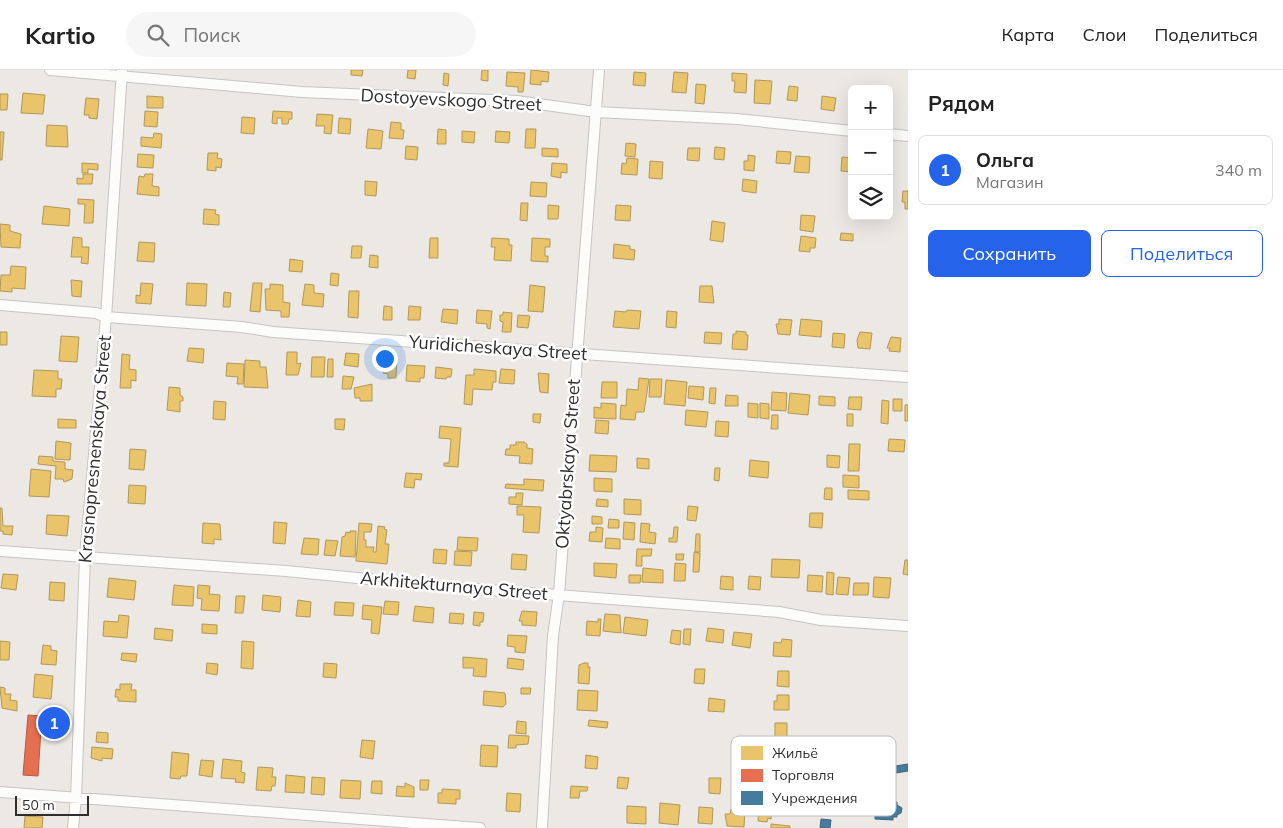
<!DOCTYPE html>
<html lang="ru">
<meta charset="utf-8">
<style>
body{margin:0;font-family:Mulish,sans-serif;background:#f6f6f6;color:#222}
.controls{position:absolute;right:15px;top:15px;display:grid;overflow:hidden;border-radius:8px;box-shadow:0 5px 20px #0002}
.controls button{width:45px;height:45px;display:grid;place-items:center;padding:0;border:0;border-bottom:1px solid #e0e0e0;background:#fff;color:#222;font:25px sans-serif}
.scale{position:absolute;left:15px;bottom:12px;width:74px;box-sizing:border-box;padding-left:5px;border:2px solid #2e2e2e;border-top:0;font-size:14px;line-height:18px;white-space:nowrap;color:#2e2e2e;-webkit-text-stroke:4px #fff;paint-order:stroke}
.you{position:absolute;left:384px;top:288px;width:18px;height:18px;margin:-12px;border:4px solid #fff;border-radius:50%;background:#1a73e8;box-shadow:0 0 0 8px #1a73e833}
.badge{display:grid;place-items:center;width:32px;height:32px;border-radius:50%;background:#2563eb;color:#fff;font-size:16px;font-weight:700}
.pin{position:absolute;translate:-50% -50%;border:2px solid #fff;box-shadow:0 1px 5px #0006}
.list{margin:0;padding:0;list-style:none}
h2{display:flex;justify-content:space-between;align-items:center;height:65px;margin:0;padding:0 20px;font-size:21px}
h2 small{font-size:16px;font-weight:400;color:#767676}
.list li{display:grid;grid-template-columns:32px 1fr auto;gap:15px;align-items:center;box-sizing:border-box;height:70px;margin:0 10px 10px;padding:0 10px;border:1px solid #e0e0e0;border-radius:8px}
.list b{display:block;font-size:19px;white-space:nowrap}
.list p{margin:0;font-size:16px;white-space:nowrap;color:#767676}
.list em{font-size:16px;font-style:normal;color:#767676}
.actions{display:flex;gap:10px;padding:15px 20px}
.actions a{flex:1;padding:11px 0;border:1px solid #2563eb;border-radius:8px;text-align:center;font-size:18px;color:#2563eb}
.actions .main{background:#2563eb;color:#fff}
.icon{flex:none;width:28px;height:28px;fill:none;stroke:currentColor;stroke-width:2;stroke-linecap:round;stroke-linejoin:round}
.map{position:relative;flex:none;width:908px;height:758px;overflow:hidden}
header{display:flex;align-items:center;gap:30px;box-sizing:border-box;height:70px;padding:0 25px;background:#fff;border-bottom:1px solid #e0e0e0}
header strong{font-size:24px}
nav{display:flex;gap:28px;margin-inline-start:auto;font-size:18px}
.search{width:350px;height:45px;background:#f6f6f6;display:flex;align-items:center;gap:12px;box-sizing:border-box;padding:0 18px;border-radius:28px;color:#767676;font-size:19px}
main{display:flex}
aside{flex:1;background:#fff}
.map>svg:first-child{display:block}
</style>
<header>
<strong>Kartio</strong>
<div class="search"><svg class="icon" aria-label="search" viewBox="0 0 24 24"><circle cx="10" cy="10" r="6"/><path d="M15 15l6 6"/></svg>Поиск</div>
<nav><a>Карта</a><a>Слои</a><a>Поделиться</a></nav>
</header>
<main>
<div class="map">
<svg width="908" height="758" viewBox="0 0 908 758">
<rect width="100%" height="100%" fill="#ece8e4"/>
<path fill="#e9c46a" stroke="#b19758" d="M351,0H363L362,6L351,5Z
M408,0H416L415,9L407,8Z
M482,0H488V11L481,10Z
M531,0L549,2L548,12L541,11V15L530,14Z
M507,2L525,3L523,22H518V17L506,16Z
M634,2L646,3L645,16L633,15Z
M674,2L688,3L686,23L672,22Z
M444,3L449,4L448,16L443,15Z
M732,3L747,4L746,23L734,22L735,11H732Z
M755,10L772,11L770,34L754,33Z
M696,14L706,15L704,34L695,33Z
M789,16L798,17L797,31L787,30Z
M23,23L45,25L43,44L21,43Z
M0,24H8L7,40H0Z
M147,26L163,27V38H147Z
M822,26L836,28L834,41L821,39Z
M86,28L99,29L97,49L89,48V45H84Z
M145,41L158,42L157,57L144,56Z
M273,41L292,42V49H289L288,54H282V48H277V54L272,53Z
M317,44L333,45L331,64L324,63L325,56H316Z
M242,47L255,48L254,64L241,63Z
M339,48L351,49L350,64L338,63Z
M391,52L401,53V60H404L403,69L389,68Z
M47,55L67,56L68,77L46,76Z
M368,59L383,61L381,79L366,78Z
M438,59L446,60V74H437Z
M526,59H536L535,78H525Z
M462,61L475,62L474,73L462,72Z
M496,61L510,62L509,73L495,72Z
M0,62H4L2,90H0Z
M154,63L162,64L161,78L141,76V67L153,68Z
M626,73L636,74L635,87L625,86Z
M406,76L418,77L417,90L405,89Z
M715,77L725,78L724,90L714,89Z
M542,78L558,79V87L542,86Z
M688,78H700L699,91L687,90Z
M777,81L791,82L790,94L776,93Z
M208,83H218L217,88L222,89L221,98L216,97V101L207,100Z
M138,84L154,85L153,98L137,97Z
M748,85L755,86L754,101L744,100V91H748Z
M796,86L810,87L809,103L794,102Z
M842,87L852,88V102L841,101Z
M627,88L638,89L637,105L621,104L622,93L626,94Z
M889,90H892L891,106L889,105Z
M650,91L663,92L662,109L649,108Z
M82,93L98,94V100L88,99V103H82Z
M552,93L567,94V103L561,102V108L551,106Z
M83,104H93L92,114H77V108L83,109Z
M145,104H153L152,116L159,117V126L137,124L139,106L144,107Z
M743,109L757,111L756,123L742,121Z
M365,111L377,112L376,126L365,125Z
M531,112L547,113L546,127L530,126Z
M903,121H908V139H905V132H902Z
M78,129L94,130L93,153H84L85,134H78Z
M521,133H528L527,151L520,150Z
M548,135L559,136L558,149H548Z
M616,135L631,136L630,151L615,150Z
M44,136L70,139L69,156L42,154Z
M204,139L216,140L215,144L219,145V155L203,154Z
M801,145L815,146L813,162L800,160Z
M712,151L725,153L723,172L710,170Z
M0,154L10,155V161L21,164L20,178L1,177Z
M841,163L853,164V171L840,170Z
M801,166L816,168L815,178H810V182L799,181Z
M73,167L82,168V177H89L88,194L81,193L82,187H71Z
M430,168H438V188H429Z
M492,168L509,169V175H512L511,191L494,190L495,177H491Z
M532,168L550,169V177H545V186H548V192L531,191Z
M139,172L155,173L154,192L137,191Z
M614,174L630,176V179L635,180L634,190L613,188Z
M352,176H362L361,188H351Z
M370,185L378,186V198L369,197Z
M290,189L303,191L302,202L289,201Z
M11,196L26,197L25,219L12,218V222L0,221L1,205H10Z
M331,203L339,204L338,216L330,215Z
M71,210L82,211L81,227L72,226Z
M141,213L153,214L151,234L136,233V225L140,226Z
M187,213L207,214L206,236L186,235Z
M253,213H262L260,242L250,241Z
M270,214L283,215V232L290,233L289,247H281V241L266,240L265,219H270Z
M305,214L314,215V223L324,224L323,237L302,235Z
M530,215L545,217L543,242L528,241Z
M700,216H712L714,233L699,232Z
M349,221H359L358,248L348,247Z
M224,222L231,223L230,237H223Z
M384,236L392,237V250H383Z
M409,236L421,237L420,250H408Z
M443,239L458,240L457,254L441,252Z
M477,240L492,241L490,259L487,258V254L476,253Z
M627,240L641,241L639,259L613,257L615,241L626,242Z
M667,241L677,242L676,258L666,257Z
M503,242L512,243L511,262H502L503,252L500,251V245H503Z
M518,245L530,246L528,258L517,257Z
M779,249L792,250L790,265L778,264L776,254H779Z
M801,249L822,251L821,267L799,265Z
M736,261L746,262V265H748L747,280L732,279L733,264H736Z
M0,262H7V275H0Z
M705,262L722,263L721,274L704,273Z
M860,262L872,263L870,279L858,278L857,270Z
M833,263L845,264L844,278L832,277Z
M61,266L79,267L77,292L59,291Z
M891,267L901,268L900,282L889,281L890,278H887Z
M189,278L204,279L203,293L187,291Z
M287,282H297V294L301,293L298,305H286Z
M346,283L359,284L358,297L344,295Z
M122,284L130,285L129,299L136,300V311L131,310V318H120Z
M312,287H325L324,307H311Z
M384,288L397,289L396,308H388V304L383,303Z
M328,289H333V307H327Z
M245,290L260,291V297H266L268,318L244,317Z
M227,293L244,294L243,314H237L238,307L226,306Z
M407,295L425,296L424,308H420V312L406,311Z
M436,297L452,299L451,307H447L446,309L435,308Z
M474,299L496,301V312H493L492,320L473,319L472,335L464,334L466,305H474Z
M501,299L515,300L514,314L499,313Z
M34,300L58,301V309H62L61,319H56V327L32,326Z
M538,303L549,304L548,323L540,322Z
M343,306L354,307L351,319H342Z
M639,308L649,309L644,342H636L635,350L620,349L621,335L626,336L627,319L638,320Z
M650,309H662L661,327H649Z
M666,310L687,312L685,336L664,334Z
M602,312H617V328H601Z
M372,314V331H360V328H355L354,318Z
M689,316L704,317L703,330L688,328Z
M169,317L180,318V325L183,327V331H180V342L167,340Z
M710,318H716L715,334L709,333Z
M772,322L787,323L786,341L771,340Z
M790,323L810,325L808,345L788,343Z
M726,325L738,326V336H725Z
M819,326L835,327V336L819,335Z
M849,327H862L861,340L848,339Z
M893,329H902V341H893Z
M882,330L889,331L888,354L881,353Z
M214,331L226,332L225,350L213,349Z
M601,333L616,334V349L594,348V337L601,338Z
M748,333L758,334V348L748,347Z
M760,333L769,334V349L760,348Z
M905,335H908V351H905Z
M686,340L708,342L706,357L685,355Z
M533,344H541L540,353L533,352Z
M847,344H853V356H847Z
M772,345H778V359H771Z
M58,349L76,350V358H58Z
M335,349H345L344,360L335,359Z
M596,350L609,351L608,364L595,363Z
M716,351L729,352L728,367L715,366Z
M440,356L461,358L458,397L444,396V393H449L451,369L439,368Z
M889,369L905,370L904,382L888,381Z
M56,371L71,373L70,390L55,389Z
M516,372H524L527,374V378L533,379L532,394L519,393L520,386L505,385L506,379H510V375H516Z
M849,374H860L859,401H848Z
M130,379L146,380L144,400L129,399Z
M590,385L617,386L616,402L589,401Z
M827,385L840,386L839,398L827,397Z
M39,386L53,387V391L65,392V399L73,400L72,409L64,412L63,409H55L56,396L38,394Z
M637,388L649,389V399L637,398Z
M750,390L769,392L768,408L749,406Z
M715,398H720L719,411L714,410Z
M31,399L51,401L49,427L29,426Z
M406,403L422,404L421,410L415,409L414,418L404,417Z
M843,405L859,406V418L843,417Z
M594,408L612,409V422L594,421Z
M524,409L544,410L543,421L505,418L506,414L524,415Z
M129,415L146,416L145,434L128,433Z
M825,418H832V430L824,429Z
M848,420L869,421V430L848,429Z
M516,423H523L522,435L509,434V427H516Z
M597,429L608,430V437L596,436Z
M624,429L641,430V445L624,444Z
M517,436L541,437L539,463L523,462L524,445H517Z
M688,436L698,437L696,451L687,450Z
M0,438H2L3,456H13L12,465L3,464V461H0Z
M810,443H823L822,458L809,457Z
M47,445L69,446L67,466L46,464Z
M592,446L602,447V454H592Z
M609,449L619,450V458H608Z
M274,452L287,453L285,474L273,473Z
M624,452L635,453L634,470L623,469Z
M203,453L220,454L221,470L214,469V474L202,473Z
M359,453L372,454L371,462H364V470H366V477H374L373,482H376L378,456L385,457L384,459L387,460L385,474H389L387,494L356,491Z
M641,453L650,454L649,462L656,463L655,474L640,472Z
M596,457L603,458L602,472L589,471L590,462H596Z
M674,457H678L677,472H669V468H673Z
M350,461H356L355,487L340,486L342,467L345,466L346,462L350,463Z
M696,464H700V482H695Z
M458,467L478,468L477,481L457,480Z
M304,468L319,469L318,485L301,484Z
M606,468L620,469V479L605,478Z
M326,470L338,471L335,486L324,485Z
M434,479L447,480L446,494L433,493Z
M637,479H652L651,486H642V496H636Z
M455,481L472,482L471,496L454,495Z
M694,482L700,483L699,502H693Z
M512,484L527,485L526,500L511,499Z
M676,484H684L683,490H676Z
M772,489L800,490L799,508L771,507Z
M905,490H908V505L903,504Z
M594,493L617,494L616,508L594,506Z
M675,493L686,494L685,511H674Z
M643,498L663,500V513L642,512Z
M827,502L834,503L833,525L826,524Z
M3,504L18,505L16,520L1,518Z
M629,505H641L640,513H629Z
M808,505L823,506L822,522L807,521Z
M721,506L733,507V520L720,519Z
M749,506L761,507L760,520L748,519Z
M838,507L850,508L848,525L836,524Z
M874,507L891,508L889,528L873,527Z
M109,508L136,511L134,530L107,527Z
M50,512L65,513L64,531L49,530Z
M854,513H869L868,525H853Z
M174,515L194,517L193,536L172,535Z
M198,515L210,516L209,524L220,525L219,541L201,540L202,529L197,528Z
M263,525L281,527L280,542L262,540Z
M236,526H245L243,543H235Z
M298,530L311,532L310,547L296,546Z
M385,531L399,532L398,545L383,544Z
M335,532L354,533L353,546L334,545Z
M363,535L382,537L379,564L371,563L372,550L362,549Z
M415,536L434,538L433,553L413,551Z
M522,541L537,542L536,556L522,555V551H519Z
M474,542L484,543L483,552H480V556L473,555Z
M450,543L464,544L463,554L449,553Z
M605,544L620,545L621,563L603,561Z
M119,545L129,546L127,568L103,566L104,551L118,552Z
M625,547L648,550L646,566L623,563Z
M598,549H601L600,566L586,565L587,551L598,552Z
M202,554L217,555V564L202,563Z
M155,558L173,560L172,571L154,569Z
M708,558L724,560L723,573L706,571Z
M684,559H691L690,575L683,574Z
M672,560L681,561L680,575L670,573Z
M734,562L752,564L750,578L732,575Z
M508,565L527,566L525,583L515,582V577L507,576Z
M782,569L792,570L791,587L773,586L774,572L781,573Z
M0,571L10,572L9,590H0Z
M242,571L254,572L253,599L241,598Z
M43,575L51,576V580L57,581L56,595L41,594Z
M122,583L137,584L136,592L121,590Z
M463,587L487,589L486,607L473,606L474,598H463Z
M508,588L524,590L523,600L507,598Z
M207,593L218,594L217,605L206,603Z
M324,593L337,594L336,608L323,607Z
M584,593H588V597H590L589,614L578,613L579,595Z
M695,599H705L704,614L694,613Z
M778,601H789V617L777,616Z
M35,604L53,606L51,629L33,627Z
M120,614H132L131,620H136V632L118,631V627H115L116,619L120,620Z
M0,617L5,618V624H11L10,630L17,631V641L2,638Z
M521,618H531L530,624H521Z
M578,620L598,621L597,641L577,640Z
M484,621L505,623L506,634L503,637L483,635Z
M777,625H789V640H774V631H777Z
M709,628L725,630L724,642L708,641Z
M589,650L608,652L607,658L588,656Z
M517,651L526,652V664L516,663Z
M775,653H787V670H775Z
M97,662L108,663V673L96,672Z
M509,665L529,666L528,674L516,675V678H508Z
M362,670L375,671L373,689L360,687Z
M481,675L498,676L497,697L480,696Z
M92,677L113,679L112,689L102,688V691L91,688Z
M172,682L189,684L187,706H181L180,709L170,708Z
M586,685L598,687L597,699L585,698Z
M223,689L242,691L241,702L245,703L244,713L235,712L236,709L221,708Z
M201,690L214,691L212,707L199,705Z
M258,697L273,698L272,707H276L275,716H272L271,721L256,720Z
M286,705L305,707L304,723L285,722Z
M312,707L325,708L324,725L311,724Z
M618,707L629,708L627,719L617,718Z
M709,708H721L720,724L709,723Z
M341,710L361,711L360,729L340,728Z
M420,710H429L428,720H420Z
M372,711H382V724L371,723Z
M405,713L414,717V727L396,726L397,716L405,717Z
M571,716L588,717L587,721H580L579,728H570Z
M442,719L460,720V729H456V734L438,733V723H442Z
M507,723L521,724L520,742L506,741Z
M660,733L680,735L678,755L659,753Z
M759,734L768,735V740H772L771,749L768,748L767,752L758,751Z
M627,736L646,737V754L627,753Z
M699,737L713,738L712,754L698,753Z
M731,739L745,740L744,757L727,756L725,744H730Z
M25,746L43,747L42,758H24Z
M771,754L790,756V758H771Z"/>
<path fill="#e76f51" stroke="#b05c46" d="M28,645L54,647L53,660L41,659L38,706L23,705Z"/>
<path fill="#457b9d" stroke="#3e647c" d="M908,694V701L890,704L889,697Z
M876,729H893V732H897V735L902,738L901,743L897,745V747H893V750L875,749V744H867L868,732H876Z
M821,749L831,750L830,758H820Z"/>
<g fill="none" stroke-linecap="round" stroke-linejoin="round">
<g stroke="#c5c4c5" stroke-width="12">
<path id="street" d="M50,0L302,22L517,31L596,42L737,49L852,61
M889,64L908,66
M0,235L96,243L106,247L242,257L273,262L908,307
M0,481L286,501L439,516L779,542L821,550L908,556
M0,722L480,758
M73,758L76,728L85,487L106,247L122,0
M542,758L553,566L559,524L599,0"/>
</g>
<use href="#street" stroke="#fcfcfb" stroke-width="10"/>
</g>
<g text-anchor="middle" stroke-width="5" stroke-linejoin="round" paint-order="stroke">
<g font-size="18" fill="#2e2e2e" stroke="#fff">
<text transform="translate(451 30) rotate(3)" y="6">Dostoyevskogo Street</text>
<text transform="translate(498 278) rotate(4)" y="6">Yuridicheskaya Street</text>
<text transform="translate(95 379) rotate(-85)" y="6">Krasnopresnenskaya Street</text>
<text transform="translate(568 394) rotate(-86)" y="6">Oktyabrskaya Street</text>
<text transform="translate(454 516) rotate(5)" y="6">Arkhitekturnaya Street</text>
</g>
</g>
<rect x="731" y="666" width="165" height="80" rx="8" fill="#fff" stroke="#c0c0c0" stroke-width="1"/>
<rect x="741" y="676" width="22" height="14" fill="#e9c46a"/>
<rect x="741" y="699" width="22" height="13" fill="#e76f51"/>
<rect x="741" y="721" width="22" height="14" fill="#457b9d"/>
<g font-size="14" fill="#2e2e2e">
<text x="772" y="688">Жильё</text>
<text x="772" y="710">Торговля</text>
<text x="772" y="733">Учреждения</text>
</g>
</svg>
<div class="controls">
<button>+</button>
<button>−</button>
<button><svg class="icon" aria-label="layers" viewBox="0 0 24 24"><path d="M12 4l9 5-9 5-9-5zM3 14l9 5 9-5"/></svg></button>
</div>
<div class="scale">50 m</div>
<div class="you"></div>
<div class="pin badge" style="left:54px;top:653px">1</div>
</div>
<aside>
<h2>Рядом<small></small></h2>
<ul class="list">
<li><span class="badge">1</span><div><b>Ольга</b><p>Магазин</p></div><em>340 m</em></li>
</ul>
<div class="actions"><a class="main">Сохранить</a><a>Поделиться</a></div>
</aside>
</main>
